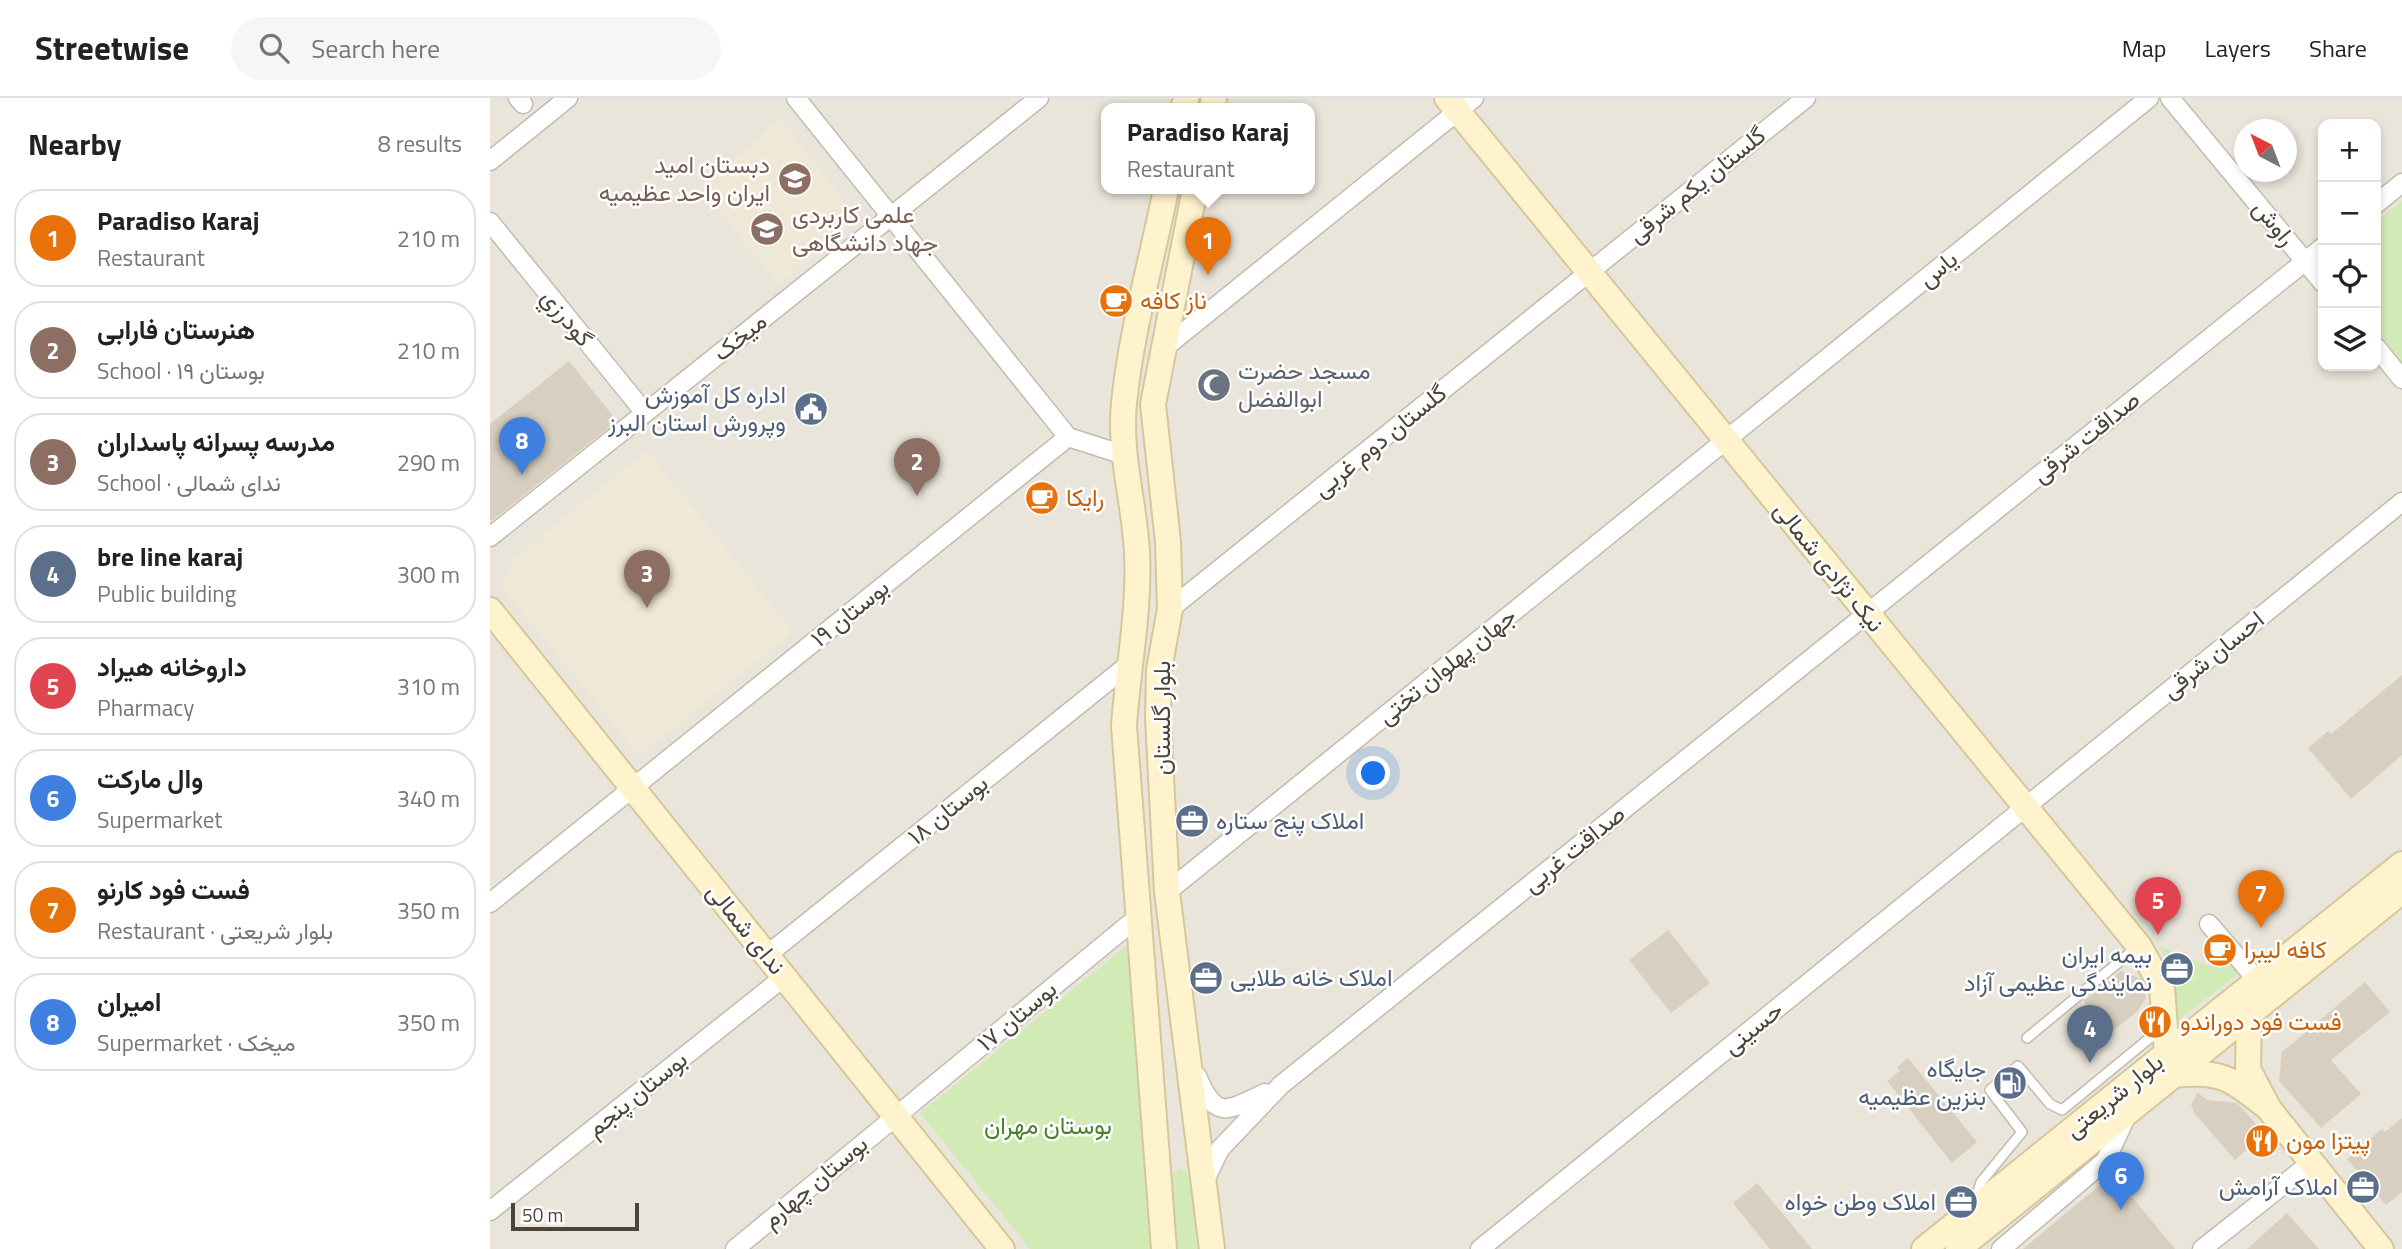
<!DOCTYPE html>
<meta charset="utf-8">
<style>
body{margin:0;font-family:"Titillium Web",Vazirmatn,sans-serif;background:#f6f6f6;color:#222}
.controls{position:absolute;right:21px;top:21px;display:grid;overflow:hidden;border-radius:14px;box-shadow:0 4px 10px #0003}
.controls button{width:63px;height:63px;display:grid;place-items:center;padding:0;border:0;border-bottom:2px solid #e0e0e0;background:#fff;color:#222;font:35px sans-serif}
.compass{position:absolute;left:1744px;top:21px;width:63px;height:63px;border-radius:50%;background:#fff;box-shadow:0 4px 10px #0003;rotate:318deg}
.scale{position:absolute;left:21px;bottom:18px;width:128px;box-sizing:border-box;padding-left:7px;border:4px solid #4b4439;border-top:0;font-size:19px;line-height:24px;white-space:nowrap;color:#4b4439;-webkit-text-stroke:5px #fff;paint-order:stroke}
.you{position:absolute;left:884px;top:676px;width:24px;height:24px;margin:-18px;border:5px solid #fff;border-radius:50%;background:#1a73e8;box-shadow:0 0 0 10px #1a73e833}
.badge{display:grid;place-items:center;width:46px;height:46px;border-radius:50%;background:#fc3f1d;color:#fff;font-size:23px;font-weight:700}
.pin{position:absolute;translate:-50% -58px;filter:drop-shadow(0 2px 4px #0008)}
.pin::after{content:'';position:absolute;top:37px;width:24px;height:21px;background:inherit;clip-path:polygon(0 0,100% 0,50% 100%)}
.popup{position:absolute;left:611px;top:5px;width:214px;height:91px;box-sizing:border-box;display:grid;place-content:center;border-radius:14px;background:#fff;filter:drop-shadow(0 2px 5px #0005);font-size:23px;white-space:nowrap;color:#767676}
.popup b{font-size:26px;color:#222}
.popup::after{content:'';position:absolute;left:50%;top:100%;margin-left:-14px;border:14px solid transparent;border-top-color:#fff}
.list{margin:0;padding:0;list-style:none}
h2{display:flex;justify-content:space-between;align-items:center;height:91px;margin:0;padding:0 28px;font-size:30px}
h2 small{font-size:23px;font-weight:400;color:#767676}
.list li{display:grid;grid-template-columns:46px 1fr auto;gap:21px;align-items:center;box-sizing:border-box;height:98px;margin:0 14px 14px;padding:0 14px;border:2px solid #e0e0e0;border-radius:28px}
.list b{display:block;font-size:26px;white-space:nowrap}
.list p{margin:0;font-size:23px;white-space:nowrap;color:#767676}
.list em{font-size:23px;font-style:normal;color:#767676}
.icon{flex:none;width:38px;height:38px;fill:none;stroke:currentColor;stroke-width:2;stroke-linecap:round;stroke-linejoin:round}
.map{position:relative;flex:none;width:1912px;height:1151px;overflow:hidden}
header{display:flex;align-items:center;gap:42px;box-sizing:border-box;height:98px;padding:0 35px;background:#fff;border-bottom:2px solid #e0e0e0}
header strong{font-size:33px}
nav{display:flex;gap:38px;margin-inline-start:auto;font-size:24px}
.search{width:490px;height:63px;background:#f6f6f6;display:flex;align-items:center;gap:18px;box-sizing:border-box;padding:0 24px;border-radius:38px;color:#767676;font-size:26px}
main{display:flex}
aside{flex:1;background:#fff}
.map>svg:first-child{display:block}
</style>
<header>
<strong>Streetwise</strong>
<div class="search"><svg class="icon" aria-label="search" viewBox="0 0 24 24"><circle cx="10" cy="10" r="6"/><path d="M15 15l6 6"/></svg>Search here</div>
<nav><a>Map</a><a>Layers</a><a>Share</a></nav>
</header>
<main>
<aside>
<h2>Nearby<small>8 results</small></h2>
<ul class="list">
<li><span class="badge" style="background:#e8710a">1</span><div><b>Paradiso Karaj</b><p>Restaurant</p></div><em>210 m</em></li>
<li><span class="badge" style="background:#8d6e63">2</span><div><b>هنرستان فارابی</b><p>School · بوستان ۱۹</p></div><em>210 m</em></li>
<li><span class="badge" style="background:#8d6e63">3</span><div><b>مدرسه پسرانه پاسداران</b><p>School · ندای شمالی</p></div><em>290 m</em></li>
<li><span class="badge" style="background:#5c6f8a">4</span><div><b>bre line karaj</b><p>Public building</p></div><em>300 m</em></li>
<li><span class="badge" style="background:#e0444e">5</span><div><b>داروخانه هیراد</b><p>Pharmacy</p></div><em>310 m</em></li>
<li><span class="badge" style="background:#3f7fe0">6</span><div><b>وال مارکت</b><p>Supermarket</p></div><em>340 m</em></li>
<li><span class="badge" style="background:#e8710a">7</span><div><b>فست فود کارنو</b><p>Restaurant · بلوار شریعتی</p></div><em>350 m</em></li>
<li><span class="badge" style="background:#3f7fe0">8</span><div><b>امیران</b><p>Supermarket · میخک</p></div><em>350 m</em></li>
</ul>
</aside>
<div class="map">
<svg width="1912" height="1151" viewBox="0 0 1912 1151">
<rect width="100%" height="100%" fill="#f6f3ec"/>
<path fill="#eae5da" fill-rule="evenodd" d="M0,0H1912V1151H0ZM616,11H820V91H616ZM1833,26H1886V268H1833ZM1755,32H1797V74H1755Z"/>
<path fill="#efe8d6" d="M290,21L359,108L355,134L288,187L211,90Z
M157,353L303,534L149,658L11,487L23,461Z"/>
<path fill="#d2eab5" d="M1912,103V276L1886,245V124Z
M639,846L660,1151H540L430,1015Z
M1669,848L1719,868H1747L1751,874L1683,926L1684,880Z
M690,1071L704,1078L715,1151H683L680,1078Z"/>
<path fill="#d8cfc1" d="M79,263L127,323L0,424V326Z
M1912,577V657L1861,701L1818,650L1838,633L1841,636Z
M1178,832L1220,885L1181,915L1139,862Z
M1631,873L1651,881L1656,900L1646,915L1619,935L1593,903Z
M1875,884L1900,914L1841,962L1871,996L1831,1030L1789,983L1792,954Z
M1418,960L1487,1044L1462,1065L1397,983L1410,973L1407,969Z
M1707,995L1718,1002L1747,1005L1767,1027L1770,1039L1745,1062L1705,1016L1701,1007Z
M1912,1020V1094L1896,1107L1857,1061L1892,1031L1895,1034Z
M1623,1076L1685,1151H1533Z
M1267,1085L1322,1151H1280L1243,1105Z
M1797,1115L1829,1151H1757L1788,1123Z"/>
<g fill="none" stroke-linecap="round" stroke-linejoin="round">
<g stroke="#c2bbae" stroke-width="12">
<path id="lane" d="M1537,940L1646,850
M1486,1100L1491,1084L1532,1034L1500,992L1528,968L1560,1006L1572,1012L1672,930"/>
</g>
<g stroke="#c2bbae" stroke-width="21">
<path id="street" d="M28,0L33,6
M306,0L578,339L634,357
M1680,0L1833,185
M0,63L78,0
M1886,106L1912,85
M0,124L155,315
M1886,249L1912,281
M673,251L984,0
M0,439L549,0
M680,511L1316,0
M677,794L1659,0
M0,805L578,339
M1719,826L1768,883
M277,857L638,567
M707,978C726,1023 737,1013 775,995
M714,1084L730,1051L791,987L1833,149
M0,1113L294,879
M245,1151L649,818
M990,1151L1912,404
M1511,1151L1616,1062L1636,1019
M1712,1151L1822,1064"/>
</g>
<g stroke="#d6c79b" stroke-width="28">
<path id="secondary" d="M957,0L1649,848L1672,889L1677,956
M693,11L696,0
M722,11L724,0
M705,91L663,306L678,444L680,511L669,572L668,620L677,794L722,1151
M0,512L512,1151
M1759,916L1758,971L1779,1011L1891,1151
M1684,977C1727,972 1740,979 1773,1006
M674,1151L634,628C638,569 650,512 647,453C644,403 629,356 634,305C641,234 662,162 676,91
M1434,1151L1912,766
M1468,1151L1912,793"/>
</g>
<use href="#lane" stroke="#fff" stroke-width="9"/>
<use href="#street" stroke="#fff" stroke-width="18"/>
<use href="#secondary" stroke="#fff3cd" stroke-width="24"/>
</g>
<defs>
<g id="school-disc" transform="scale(1.75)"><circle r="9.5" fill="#8d6e63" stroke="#fff"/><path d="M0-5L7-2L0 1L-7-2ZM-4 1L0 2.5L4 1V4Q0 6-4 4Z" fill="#fff"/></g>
<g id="cafe-disc" transform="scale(1.75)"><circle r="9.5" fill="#e8710a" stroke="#fff"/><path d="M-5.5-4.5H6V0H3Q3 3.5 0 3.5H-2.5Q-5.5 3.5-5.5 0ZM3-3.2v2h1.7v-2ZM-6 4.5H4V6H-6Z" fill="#fff"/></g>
<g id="mosque-disc" transform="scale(1.75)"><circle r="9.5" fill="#6b7280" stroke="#fff"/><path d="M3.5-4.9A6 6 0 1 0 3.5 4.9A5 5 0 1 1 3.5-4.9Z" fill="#fff"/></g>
<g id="civic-disc" transform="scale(1.75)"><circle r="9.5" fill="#5c6f8a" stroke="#fff"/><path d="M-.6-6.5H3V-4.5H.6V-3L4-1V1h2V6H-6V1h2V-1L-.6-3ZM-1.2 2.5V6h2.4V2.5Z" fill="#fff"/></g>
<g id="office-disc" transform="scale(1.75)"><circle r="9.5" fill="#5c6f8a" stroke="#fff"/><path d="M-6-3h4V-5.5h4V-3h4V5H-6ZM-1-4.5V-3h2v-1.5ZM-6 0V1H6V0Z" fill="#fff"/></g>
<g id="restaurant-disc" transform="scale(1.75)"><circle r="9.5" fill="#e8710a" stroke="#fff"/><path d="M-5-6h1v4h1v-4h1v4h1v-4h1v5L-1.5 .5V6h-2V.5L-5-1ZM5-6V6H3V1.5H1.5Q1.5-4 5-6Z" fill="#fff"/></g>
<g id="fuel-disc" transform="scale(1.75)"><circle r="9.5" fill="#5c6f8a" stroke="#fff"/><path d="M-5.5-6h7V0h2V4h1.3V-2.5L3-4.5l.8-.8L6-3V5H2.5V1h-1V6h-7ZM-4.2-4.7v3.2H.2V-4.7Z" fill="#fff"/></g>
</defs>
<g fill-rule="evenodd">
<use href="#school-disc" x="305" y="81"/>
<use href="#school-disc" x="277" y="131"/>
<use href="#cafe-disc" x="626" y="203"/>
<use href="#mosque-disc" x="724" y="287"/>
<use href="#civic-disc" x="321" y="311"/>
<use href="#cafe-disc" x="552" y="400"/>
<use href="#office-disc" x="702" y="723"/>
<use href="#cafe-disc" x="1730" y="852"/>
<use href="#office-disc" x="1687" y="871"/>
<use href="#office-disc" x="716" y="880"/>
<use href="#restaurant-disc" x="1665" y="924"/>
<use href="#fuel-disc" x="1520" y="985"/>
<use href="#restaurant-disc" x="1772" y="1043"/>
<use href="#office-disc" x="1873" y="1089"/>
<use href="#office-disc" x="1471" y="1104"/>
</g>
<g text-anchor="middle" stroke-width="5" stroke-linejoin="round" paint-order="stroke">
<g font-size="24" fill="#785e54" stroke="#fff" text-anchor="end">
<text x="280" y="75">دبستان امید<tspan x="280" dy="28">ایران واحد عظیمیه</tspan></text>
<text x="302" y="125" text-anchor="start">علمی کاربردی<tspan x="302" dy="28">جهاد دانشگاهی</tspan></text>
</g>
<g font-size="24" fill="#4b4439" stroke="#fff">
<text transform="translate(1207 87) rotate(-39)" y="8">گلستان یکم شرقی</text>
<text transform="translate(1784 125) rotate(50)" y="8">راوش</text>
<text transform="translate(1448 171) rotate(-39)" y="8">یاس</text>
<text transform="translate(77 220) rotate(51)" y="8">گودرزي</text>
<text transform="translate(250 239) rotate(-39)" y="8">میخک</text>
<text transform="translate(1596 339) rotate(-39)" y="8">صداقت شرقی</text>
<text transform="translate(890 343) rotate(-39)" y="8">گلستان دوم غربی</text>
<text transform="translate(1339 469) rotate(51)" y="8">نیک نژادی شمالی</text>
<text transform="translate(360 515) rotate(-39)" y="8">بوستان ۱۹</text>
<text transform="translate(1723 557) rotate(-39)" y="8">احسان شرقی</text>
<text transform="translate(957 568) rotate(-39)" y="8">جهان پهلوان تختی</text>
<text transform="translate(672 620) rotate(-90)" y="8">بلوار گلستان</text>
<text transform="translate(458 712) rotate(-39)" y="8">بوستان ۱۸</text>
<text transform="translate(1084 751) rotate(-39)" y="8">صداقت غربی</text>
<text transform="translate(256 831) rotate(51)" y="8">ندای شمالی</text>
<text transform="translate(527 918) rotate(-40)" y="8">بوستان ۱۷</text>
<text transform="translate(1263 930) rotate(-39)" y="8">حسینی</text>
<text transform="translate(147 996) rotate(-39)" y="8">بوستان پنجم</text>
<text transform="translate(1624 998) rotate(-39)" y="8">بلوار شریعتی</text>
<text transform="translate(325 1084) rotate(-40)" y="8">بوستان چهارم</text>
</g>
<g font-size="24" fill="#c56008" stroke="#fff" text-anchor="start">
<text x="650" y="211">ناز کافه</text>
<text x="576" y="408">رایکا</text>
<text x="1754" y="860">کافه لیبرا</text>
<text x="1690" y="932">فست فود دوراندو</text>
<text x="1796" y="1051">پیتزا مون</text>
</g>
<g font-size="24" fill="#5b616d" stroke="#fff" text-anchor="start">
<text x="748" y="281">مسجد حضرت<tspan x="748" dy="28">ابوالفضل</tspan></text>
</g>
<g font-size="24" fill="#4e5e75" stroke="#fff" text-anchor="end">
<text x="296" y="305">اداره کل آموزش<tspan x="296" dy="28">وپرورش استان البرز</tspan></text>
<text x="726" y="731" text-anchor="start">املاک پنج ستاره</text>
<text x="1662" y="865">بیمه ایران<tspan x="1662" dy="28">نمایندگی عظیمی آزاد</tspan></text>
<text x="740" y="888" text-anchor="start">املاک خانه طلایی</text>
<text x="1496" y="979">جایگاه<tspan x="1496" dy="28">بنزین عظیمیه</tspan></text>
<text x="1848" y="1097">املاک آرامش</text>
<text x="1446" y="1112">املاک وطن خواه</text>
</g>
<g font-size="24" fill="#4a7f2a" stroke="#fff">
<text x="558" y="1036">بوستان مهران</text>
</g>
</g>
</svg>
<div class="controls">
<button>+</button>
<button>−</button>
<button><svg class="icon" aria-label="locate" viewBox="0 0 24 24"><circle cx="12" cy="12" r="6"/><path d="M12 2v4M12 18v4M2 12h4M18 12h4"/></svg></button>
<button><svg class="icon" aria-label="layers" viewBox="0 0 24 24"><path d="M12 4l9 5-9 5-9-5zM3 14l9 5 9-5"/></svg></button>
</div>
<svg class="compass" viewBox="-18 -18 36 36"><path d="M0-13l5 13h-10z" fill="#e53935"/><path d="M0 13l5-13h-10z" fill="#767676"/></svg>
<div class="scale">50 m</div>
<div class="you"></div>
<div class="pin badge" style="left:718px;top:177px;background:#e8710a">1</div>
<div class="popup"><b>Paradiso Karaj</b>Restaurant</div>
<div class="pin badge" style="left:427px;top:398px;background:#8d6e63">2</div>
<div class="pin badge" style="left:157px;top:510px;background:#8d6e63">3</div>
<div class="pin badge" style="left:1600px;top:965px;background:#5c6f8a">4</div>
<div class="pin badge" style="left:1668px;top:837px;background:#e0444e">5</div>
<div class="pin badge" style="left:1631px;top:1112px;background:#3f7fe0">6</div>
<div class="pin badge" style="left:1771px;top:830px;background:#e8710a">7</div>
<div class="pin badge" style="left:32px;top:377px;background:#3f7fe0">8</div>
</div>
</main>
